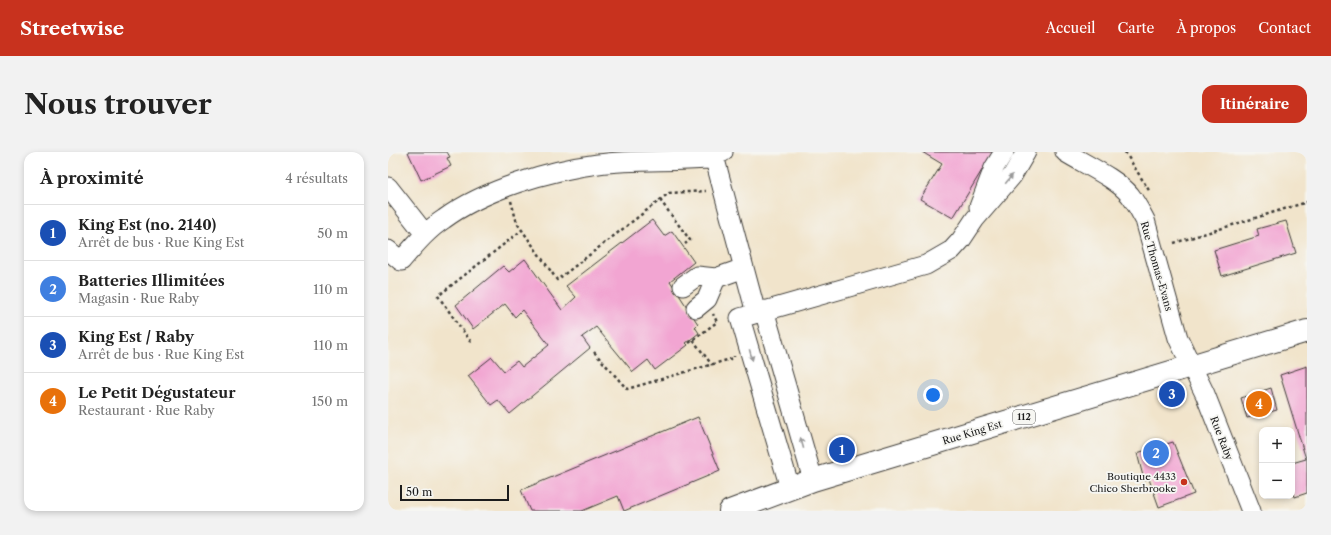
<!DOCTYPE html>
<html lang="fr">
<meta charset="utf-8">
<style>
body{margin:0;font-family:"Libre Caslon Text",serif;background:#f2f2f2;color:#222}
.controls{position:absolute;right:12px;bottom:12px;display:grid;overflow:hidden;border-radius:8px;box-shadow:0 2px 6px #0003}
.controls button{width:36px;height:36px;display:grid;place-items:center;padding:0;border:0;border-bottom:1px solid #e0e0e0;background:#fff;color:#222;font:20px sans-serif}
.scale{position:absolute;left:12px;bottom:10px;width:109px;box-sizing:border-box;padding-left:4px;border:2px solid #1c1c1c;border-top:0;font-size:11px;line-height:14px;white-space:nowrap;color:#1c1c1c;-webkit-text-stroke:3px #f6f6f2;paint-order:stroke}
.you{position:absolute;left:545px;top:243px;width:14px;height:14px;margin:-10px;border:3px solid #fff;border-radius:50%;background:#1a73e8;box-shadow:0 0 0 6px #1a73e833}
.badge{display:grid;place-items:center;width:26px;height:26px;border-radius:50%;background:#c8321e;color:#fff;font-size:13px;font-weight:700}
.pin{position:absolute;translate:-50% -50%;border:2px solid #fff;box-shadow:0 1px 4px #0006}
.list{margin:0;padding:0;list-style:none}
h2{display:flex;justify-content:space-between;align-items:center;height:52px;margin:0;padding:0 16px;font-size:17px}
h2 small{font-size:13px;font-weight:400;color:#767676}
.list li{display:grid;grid-template-columns:26px 1fr auto;gap:12px;align-items:center;box-sizing:border-box;height:56px;padding:0 16px;border-top:1px solid #e0e0e0}
.list b{display:block;font-size:15px;white-space:nowrap}
.list p{margin:0;font-size:13px;white-space:nowrap;color:#767676}
.list em{font-size:13px;font-style:normal;color:#767676}
.map{position:relative;flex:none;width:919px;height:359px;overflow:hidden;border-radius:12px}
header{display:flex;align-items:center;gap:24px;box-sizing:border-box;height:56px;padding:0 20px;background:#c8321e;color:#fff}
header strong{font-size:19px}
nav{display:flex;gap:22px;margin-inline-start:auto;font-size:14px}
.intro{display:flex;align-items:center;justify-content:space-between;box-sizing:border-box;height:96px;padding:0 24px}
h1{margin:0;font-size:28px}
.button{padding:10px 18px;border-radius:12px;background:#c8321e;color:#fff;font-size:14px;font-weight:700}
main{display:flex;gap:24px;padding:0 24px}
aside{flex:1;background:#fff;border-radius:12px;box-shadow:0 2px 6px #0003}
.map>svg:first-child{display:block}
</style>
<header>
<strong>Streetwise</strong>
<nav><a>Accueil</a><a>Carte</a><a>À propos</a><a>Contact</a></nav>
</header>
<div class="intro"><h1>Nous trouver</h1><a class="button">Itinéraire</a></div>
<main>
<aside>
<h2>À proximité<small>4 résultats</small></h2>
<ul class="list">
<li><span class="badge" style="background:#1a4fb4">1</span><div><b>King Est (no. 2140)</b><p>Arrêt de bus · Rue King Est</p></div><em>50 m</em></li>
<li><span class="badge" style="background:#3f7fe0">2</span><div><b>Batteries Illimitées</b><p>Magasin · Rue Raby</p></div><em>110 m</em></li>
<li><span class="badge" style="background:#1a4fb4">3</span><div><b>King Est / Raby</b><p>Arrêt de bus · Rue King Est</p></div><em>110 m</em></li>
<li><span class="badge" style="background:#e8710a">4</span><div><b>Le Petit Dégustateur</b><p>Restaurant · Rue Raby</p></div><em>150 m</em></li>
</ul>
</aside>
<div class="map">
<svg width="919" height="359" viewBox="0 0 919 359">
<rect width="100%" height="100%" fill="#f6f6f2"/>
<filter id="ink" filterUnits="userSpaceOnUse"><feTurbulence type="fractalNoise" baseFrequency=".025" numOctaves="2"/><feDisplacementMap in="SourceGraphic" scale="8" xChannelSelector="R" yChannelSelector="G"/><feConvolveMatrix kernelMatrix="1 2 1 2 8 2 1 2 1" color-interpolation-filters="sRGB"/></filter>
<filter id="wash" filterUnits="userSpaceOnUse"><feTurbulence type="fractalNoise" baseFrequency=".012" numOctaves="4" result="noise"/><feDisplacementMap in="SourceGraphic" scale="16" xChannelSelector="R" yChannelSelector="G"/><feGaussianBlur stdDeviation="0.9" result="paint"/><feColorMatrix in="noise" values="0 0 0 0 0 0 0 0 0 0 0 0 0 0 0 0 0 1.4 0 .05"/><feComposite in="paint" operator="in"/></filter>
<g filter="url(#wash)">
<rect width="100%" height="100%" fill="#f1e4cb"/>
<g id="blocks">
<path fill="#f2a5d2" d="M20,0H59L62,5L59,6L63,14L33,28Z
M534,0H605L565,66L532,47L554,12Z
M264,68L276,84L284,79L306,110L282,129L310,172L307,175L311,181L298,191L300,193L267,218L260,208L245,220L208,175L194,185L202,196L122,262L110,248L103,253L80,224L104,205L116,219L129,209L134,215L161,193L134,158L127,165L117,152L85,177L68,153L115,114L121,120L137,107L174,158L188,145L178,134Z
M898,69L908,101L834,124L826,98L871,84L869,77Z
M919,214V341L907,345L904,335V311L918,307L892,223Z
M883,236L889,258L859,266L853,246Z
M310,265L332,319L236,359L230,344L194,359H142L133,338Z
M785,290L806,342L771,355L761,327L756,328L749,301Z"/>
</g>
</g>
<g filter="url(#ink)">
<use href="#blocks" fill-opacity="0" stroke="#3c3a36" stroke-width="1"/>
<g fill="none" stroke-linecap="round" stroke-linejoin="round">
<g stroke="#3c3a36" stroke-width="21">
<path id="minor" d="M677,0C696,12 728,26 742,43C748,51 752,59 757,68L790,186L817,242L863,359
M326,4L368,161
M0,35L37,82
M591,55L606,16L616,0
M0,98L13,109C26,94 39,78 56,67C95,38 162,18 210,12C246,7 283,10 319,7L335,0
M295,134L309,124L328,126
M308,156L319,147L328,126L356,116
M376,158L425,328
M402,336L352,166L538,113L564,98L573,88L587,67L624,24L638,0"/>
</g>
<g stroke="#3c3a36" stroke-width="24">
<path id="major" d="M342,359L425,328L919,179"/>
</g>
<path stroke="#3c3a36" stroke-width="2.5" stroke-dasharray="3 3" stroke-linecap="butt" d="M737,0L762,40
M272,48L302,88L297,92
M123,49L129,71L169,128L281,41L318,39
M786,91L919,50
M305,188L324,213
M83,190L50,144L134,78
M301,191L329,170L325,162
M206,200L239,237L346,206V204"/>
<use href="#minor" stroke="#fff" stroke-width="19"/>
<use href="#major" stroke="#fff" stroke-width="22"/>
</g>
<defs><path id="oneway-solid" d="M-6-.8H1V-3.2L6.5 0L1 3.2V.8H-6Z"/></defs>
<g fill="#999">
<use href="#oneway-solid" transform="translate(621 27) rotate(-51)"/>
<use href="#oneway-solid" transform="translate(363 203) rotate(74)"/>
<use href="#oneway-solid" transform="translate(414 291) rotate(-106)"/>
</g>
</g>
<circle fill="#c8321e" stroke="#f6f6f2" stroke-width="1.5" cx="796" cy="330" r="4"/>
<g text-anchor="middle" stroke-width="3.5" stroke-linejoin="round" paint-order="stroke">
<rect fill="#f6f6f2" stroke="#5d5d5c" stroke-width="1" x="625" y="258" width="22" height="14" rx="3"/>
<g font-size="9" font-weight="bold" fill="#1c1c1c">
<text x="636" y="268">112</text>
</g>
<g font-size="10" fill="#1c1c1c" stroke="#f6f6f2">
<text transform="translate(769 114) rotate(74)" y="4">Rue Thomas-Evans</text>
<text transform="translate(584 280) rotate(-17)" y="4">Rue King Est</text>
<text transform="translate(834 286) rotate(69)" y="4">Rue Raby</text>
</g>
<g font-size="10" fill="#1c1c1c" stroke="#f6f6f2" text-anchor="end">
<text x="788" y="328">Boutique 4433<tspan x="788" dy="12">Chico Sherbrooke</tspan></text>
</g>
</g>
</svg>
<div class="controls">
<button>+</button>
<button>−</button>
</div>
<div class="scale">50 m</div>
<div class="you"></div>
<div class="pin badge" style="left:454px;top:298px;background:#1a4fb4">1</div>
<div class="pin badge" style="left:768px;top:301px;background:#3f7fe0">2</div>
<div class="pin badge" style="left:784px;top:242px;background:#1a4fb4">3</div>
<div class="pin badge" style="left:871px;top:252px;background:#e8710a">4</div>
</div>
</main>
